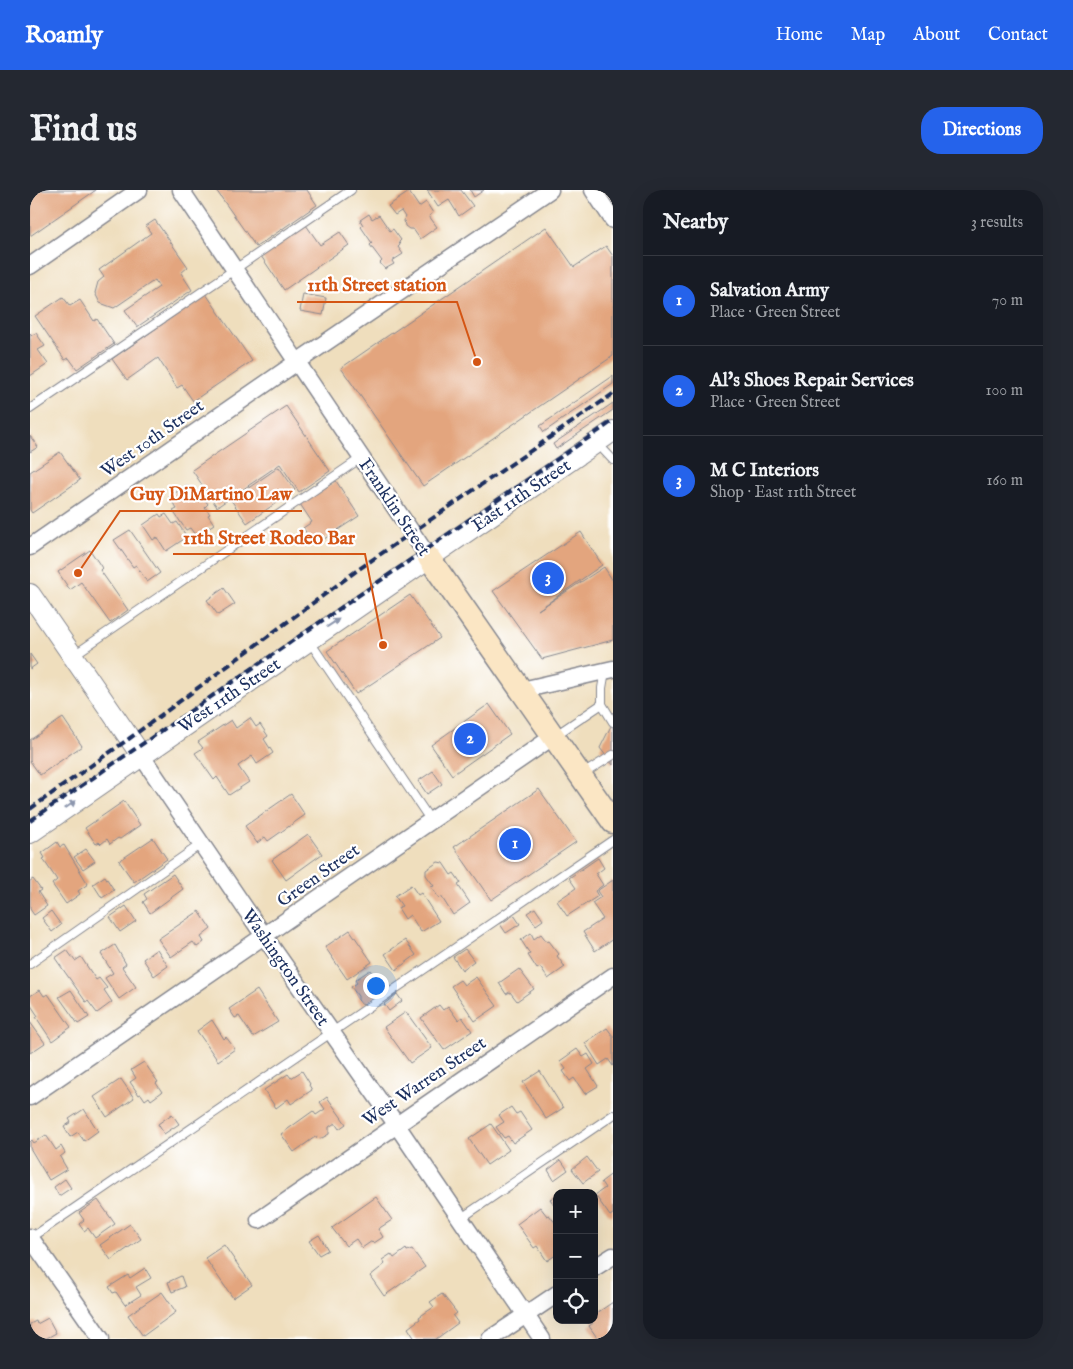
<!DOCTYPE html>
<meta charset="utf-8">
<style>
body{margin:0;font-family:"IM FELL English",serif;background:#242831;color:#f1f3f6}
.controls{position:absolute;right:15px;bottom:15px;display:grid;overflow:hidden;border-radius:10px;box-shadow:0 5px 20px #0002}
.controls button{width:45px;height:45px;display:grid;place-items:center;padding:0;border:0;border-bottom:1px solid #363941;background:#171b24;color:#f1f3f6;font:25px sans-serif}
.you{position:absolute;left:345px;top:795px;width:18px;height:18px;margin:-12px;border:4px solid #fff;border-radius:50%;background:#1a73e8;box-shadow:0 0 0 8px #1a73e833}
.badge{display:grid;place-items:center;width:32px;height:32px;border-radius:50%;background:#2563eb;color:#fff;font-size:16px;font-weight:700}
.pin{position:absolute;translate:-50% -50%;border:2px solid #fff;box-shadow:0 1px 5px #0006}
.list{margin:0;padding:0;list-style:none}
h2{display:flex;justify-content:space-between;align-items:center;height:65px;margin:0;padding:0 20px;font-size:21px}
h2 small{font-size:16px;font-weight:400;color:#9ea1a6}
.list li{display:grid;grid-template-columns:32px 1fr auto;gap:15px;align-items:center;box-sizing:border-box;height:90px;padding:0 20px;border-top:1px solid #363941}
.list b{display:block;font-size:19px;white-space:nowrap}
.list p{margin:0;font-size:16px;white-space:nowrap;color:#9ea1a6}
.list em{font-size:16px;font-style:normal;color:#9ea1a6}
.icon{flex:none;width:28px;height:28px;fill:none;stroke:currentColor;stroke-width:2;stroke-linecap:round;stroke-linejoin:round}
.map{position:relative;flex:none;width:583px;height:1149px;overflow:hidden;border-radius:20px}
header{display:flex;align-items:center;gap:30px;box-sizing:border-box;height:70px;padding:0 25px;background:#2563eb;color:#fff}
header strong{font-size:24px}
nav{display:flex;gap:28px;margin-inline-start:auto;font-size:18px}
.intro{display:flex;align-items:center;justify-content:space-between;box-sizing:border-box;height:120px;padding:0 30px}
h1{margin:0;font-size:35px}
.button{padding:12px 22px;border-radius:20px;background:#2563eb;color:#fff;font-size:18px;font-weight:700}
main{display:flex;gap:30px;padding:0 30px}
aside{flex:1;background:#171b24;border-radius:20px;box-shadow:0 5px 20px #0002}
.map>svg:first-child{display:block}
</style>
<header>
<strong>Roamly</strong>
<nav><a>Home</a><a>Map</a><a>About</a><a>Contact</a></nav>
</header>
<div class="intro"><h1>Find us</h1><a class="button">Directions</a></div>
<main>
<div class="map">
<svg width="583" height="1149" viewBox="0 0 583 1149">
<rect width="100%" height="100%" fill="#fff"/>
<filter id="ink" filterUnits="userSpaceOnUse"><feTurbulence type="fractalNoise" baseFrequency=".02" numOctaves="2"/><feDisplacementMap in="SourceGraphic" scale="10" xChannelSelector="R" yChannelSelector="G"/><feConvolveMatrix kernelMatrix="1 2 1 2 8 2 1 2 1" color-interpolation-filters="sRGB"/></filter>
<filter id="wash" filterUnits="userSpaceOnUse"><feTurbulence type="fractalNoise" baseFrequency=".0096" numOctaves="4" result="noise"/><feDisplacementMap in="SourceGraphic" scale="20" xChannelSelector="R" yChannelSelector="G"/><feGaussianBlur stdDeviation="1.12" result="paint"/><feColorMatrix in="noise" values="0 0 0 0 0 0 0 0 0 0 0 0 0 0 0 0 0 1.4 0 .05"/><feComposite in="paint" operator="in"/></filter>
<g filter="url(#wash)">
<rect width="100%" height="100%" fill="#efdebd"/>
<g id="blocks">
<path fill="#e3a57e" d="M0,0H66L0,46Z
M186,0H277L287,15L226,57Z
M397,0H431L443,16L429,26L419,10L408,17Z
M440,0H454L444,7Z
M379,2L389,17L396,12L403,23L399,26L407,37L390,49L383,39H379L375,36L374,30L375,27L371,21L365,25L358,16Z
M339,24L342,29L349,25L360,41L363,39L371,50L369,52L370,55L368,57L373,64L362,71L364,74L355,79L350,73L352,71L340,55L342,53L331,37L333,35L330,30Z
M125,30L158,77L151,83L162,100L107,137L95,120L129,97L125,90L84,118L70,113L65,103L68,92L74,87L69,80L121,43L116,36Z
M276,35L290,55L310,42L319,55L254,100L231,66Z
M516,37L544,77L576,56L583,66V166L393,296L311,178Z
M176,104L222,171L163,211L152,195L147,198L128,168L97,190L82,169Z
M273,104L296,108L293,125L270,121Z
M33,107L40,116L50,110L64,131L67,129L84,154L47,179L39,168L35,170L5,126Z
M0,143L2,145L6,143L15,156L8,160L18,174L0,186Z
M583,186V194L514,242L510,236Z
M583,213V220L526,259L523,254Z
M256,216L300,281L269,302L250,274L187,317L162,280Z
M0,246L8,257L0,262Z
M30,262L50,290L2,323L0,320V282Z
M249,277L265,300L217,333L201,310Z
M306,291L329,326L285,355L273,338L282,332L270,314Z
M157,295L165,306L170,303L178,314L175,317L180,324L178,325L184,334L166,346L160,338L156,340L143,321L147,319L139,307Z
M129,324L131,327L136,324L143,334L147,332L157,347L136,361L127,347L123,350L113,335Z
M100,340L130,383L117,392L106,375L103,377L84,350Z
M551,342L572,375L508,420L574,377L583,391V450L512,469L463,401Z
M60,360L72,378L70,380L98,420L80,433L51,392L40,400L28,382Z
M194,398L205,414L188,425L177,410Z
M380,405L410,448L326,504L297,461Z
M0,464L7,474L0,479Z
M459,514L480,544L422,585L401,555Z
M33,528L52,556L10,585L0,571V550Z
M220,528L226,537L230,534L238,546L234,549L243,563L227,574L222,566L208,576L219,592L199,605L187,587L184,590L165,563L173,558L168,552L201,530L206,538Z
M583,532V575L570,558Z
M403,581L412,594L397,604L388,591Z
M509,599L546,652L461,710L424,657Z
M261,604L275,625L238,651L235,647L227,653L215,636Z
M94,611L110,635L90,649L88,648L80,654L77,649L71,654L69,652L66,654L55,638Z
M278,644L292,664L256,690L242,670Z
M123,648L137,669L104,692L89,671Z
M27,652L30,657L34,655L58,694L48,701L50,704L36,714L22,694L27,690L13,669L15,668L12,663Z
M56,659L65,671L53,679L44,667Z
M568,668L574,678L566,684L573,695L565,701L568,706L537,726L527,711L546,698L539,688Z
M408,672L413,673L421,685L424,683L431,693L428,695L440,713L423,725L411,706L409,708L401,697L404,696L396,685V680Z
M143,684L153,699L120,723L113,712L117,709L114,704Z
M75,686L84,700L72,708L63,694Z
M3,689L11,700L8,702L17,716L4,725L0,719V691Z
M583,690V749L565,761L553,742L573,729L562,713L571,707L567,701Z
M381,695L388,705L391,703L409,731L391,742L380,725L375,729L368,718L372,716L365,706Z
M96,716L106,731L90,742L80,727Z
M505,718L513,730L506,735L497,723Z
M21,721L31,735L22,742L12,728Z
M169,721L181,739L171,747L174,752L167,757L163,752L141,767L128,749Z
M484,725L490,734L476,743L470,734Z
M320,740L342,772L317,789L295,757Z
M501,743L504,749L511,744L517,752L519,751L529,764L527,766L535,777L518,789L510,777L507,779L498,765L500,764L491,750Z
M375,750L386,765L366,780L355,764Z
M85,755L96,774L92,777L106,797L89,809L75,788L83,783L71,764Z
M127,759L138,776L124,786L113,769Z
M435,759L444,771L432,780L423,767Z
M37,760L45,771L51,767L66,790L69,788L77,798L74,800L82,812L67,823L58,811L56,812L25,768Z
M489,779L504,799L487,811L480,802L476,804L469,793Z
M340,780L346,788L351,784L360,797L334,815L331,814L328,810V806L321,797L327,793L325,790Z
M446,787L467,816L445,831L421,796L430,790L434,795Z
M10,800L14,806L18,804L41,837L22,851L6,827L8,826L0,814V806Z
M41,800L59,827L48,834L29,807Z
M227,800L248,832L223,847L209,826L205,828L199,819Z
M367,804L372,811L359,821L354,814Z
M409,815L413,820L418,816L428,830L432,827L442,841L414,860L391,828Z
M376,822L402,858L380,873L354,837Z
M182,830L194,849L196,847L205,859L188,871L167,841Z
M0,832L15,853L0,863Z
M577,838L583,846V876L578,869L569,875L555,853Z
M547,859L553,867L558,864L564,874L557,879L568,896L555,904L544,888L540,891L533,881L536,879L530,871Z
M114,872L128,892L126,893L132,902L121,910L119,907L115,910L111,904L109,905L100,892L106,888L101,880Z
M272,881L280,894L279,895L282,900L261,914L258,909L246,918L234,900L258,884L261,888Z
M510,881L533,918L516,929L493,892Z
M91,889L104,908L77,927L64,907Z
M297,907L316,934L309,939L305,933L299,937V944L292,948L285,947L264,962L251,944L283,921L286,925L295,919L290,912Z
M481,917L486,924L490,922L502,940L483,953L478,946L474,948L466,937L474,932L469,925Z
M54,919L68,941L54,951L48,942L40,947L34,937L41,932L39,929Z
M142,924L149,934L134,944L128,934Z
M461,934L479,960L457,975L439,949Z
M16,945L26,960L31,956L35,963L30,967L37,979L19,990L0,958V952L2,950L4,953Z
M557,967L568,982L553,993L542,979Z
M531,970L538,980L524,990L518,980Z
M583,983V1024L580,1026L565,1005L575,998L571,992Z
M35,989L41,998L29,1006L24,997Z
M527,1005V1019L520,1009Z
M346,1007L362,1030L348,1039L353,1047L344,1053L342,1051L332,1058L326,1049L316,1056L302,1038Z
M68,1010L85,1034L65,1048L58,1038L54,1041L49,1034L54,1030L49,1023Z
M510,1017L517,1026L519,1025L527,1035V1064L517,1071L507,1056L504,1058L487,1034Z
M100,1034L111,1049L81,1070L70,1055Z
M289,1045L298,1060L289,1065L279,1051Z
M194,1055L222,1095L203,1108L175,1068Z
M376,1059L377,1061L382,1059L395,1077L354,1106L340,1086L355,1074L352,1070L361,1064L364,1068Z
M115,1078L121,1088L106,1097L111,1105L95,1115L86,1102L83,1103L79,1097L98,1085L100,1088Z
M151,1086L155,1097L142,1102L138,1092Z
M132,1102L146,1122L113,1146L98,1125Z
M412,1104L427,1123L423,1126L428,1133L406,1149H385L378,1138L390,1129L389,1127L404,1117L400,1112Z
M583,1112V1149H574L573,1147L568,1149L559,1136L563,1133L561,1130H564V1125Z
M18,1128L26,1143L15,1149H0V1134L6,1131L7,1134Z"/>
</g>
</g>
<g filter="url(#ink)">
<use href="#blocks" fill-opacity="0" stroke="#85868e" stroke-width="1"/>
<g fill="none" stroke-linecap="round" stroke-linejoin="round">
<g stroke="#85868e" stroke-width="10">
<path id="service" d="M0,219L321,0
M567,253L583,270
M280,452L401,631
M44,465L331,268
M575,481L572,498V514L583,532
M526,545L572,514
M553,584L583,565
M0,774L171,654
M430,1029L583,925
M1,1048L583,650"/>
</g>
<g stroke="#85868e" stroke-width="19">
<path id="minor" d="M151,0L399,368
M563,0L583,30
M0,76L109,0
M0,357L267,172L520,0
M492,500L583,479
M111,565L234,746L366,934L512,1149
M0,907L524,546
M229,1030L583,786
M0,1047L71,1149
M564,1078L583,1066
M460,1149L527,1104"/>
</g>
<g stroke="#85868e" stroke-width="22">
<path id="tertiary" d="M0,404L111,565
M0,643L583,241"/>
</g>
<g stroke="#85868e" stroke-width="25">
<path id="secondary" d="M399,368L583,632"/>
</g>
<use href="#service" stroke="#fff" stroke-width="8"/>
<use href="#minor" stroke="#fff" stroke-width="16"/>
<use href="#tertiary" stroke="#fff" stroke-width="20"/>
<use href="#secondary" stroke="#fbe6c4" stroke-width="22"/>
<path stroke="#1b2f5e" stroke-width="4" stroke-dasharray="8 4" stroke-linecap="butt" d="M0,619L100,548L329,379L583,204
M0,631L583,231"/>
</g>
<defs><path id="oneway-solid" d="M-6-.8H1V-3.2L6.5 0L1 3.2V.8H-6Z" transform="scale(1.25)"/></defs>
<g fill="#8d97ae">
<use href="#oneway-solid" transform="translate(303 433) rotate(-34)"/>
<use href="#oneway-solid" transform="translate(40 615) rotate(-35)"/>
</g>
</g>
<g text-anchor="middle" stroke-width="4.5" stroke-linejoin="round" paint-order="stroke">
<g font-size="18" fill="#1b2f5e" stroke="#fff">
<text transform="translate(122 248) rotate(-35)" y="6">West 10th Street</text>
<text transform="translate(491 305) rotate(-34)" y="6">East 11th Street</text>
<text transform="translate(365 317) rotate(56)" y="6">Franklin Street</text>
<text transform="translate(199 505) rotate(-34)" y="6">West 11th Street</text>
<text transform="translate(288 685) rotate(-35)" y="6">Green Street</text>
<text transform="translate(256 777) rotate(55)" y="6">Washington Street</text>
<text transform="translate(394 891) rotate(-34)" y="6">West Warren Street</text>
</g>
</g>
<path fill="none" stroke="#d45514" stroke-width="2" d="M447 172L427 112H267M48 383L90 321H272M353 455L335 364H143"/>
<g fill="#d45514" stroke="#fff" stroke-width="2">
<circle cx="447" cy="172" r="5"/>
<circle cx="48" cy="383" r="5"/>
<circle cx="353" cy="455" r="5"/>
</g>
<g font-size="19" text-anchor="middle" font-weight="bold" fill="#d45514" stroke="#fff" stroke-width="4.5" stroke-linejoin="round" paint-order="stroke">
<text x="347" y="101">11th Street station</text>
<text x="181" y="310">Guy DiMartino Law</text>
<text x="239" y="354">11th Street Rodeo Bar</text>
</g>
</svg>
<div class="controls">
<button>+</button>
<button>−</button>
<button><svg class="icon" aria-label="locate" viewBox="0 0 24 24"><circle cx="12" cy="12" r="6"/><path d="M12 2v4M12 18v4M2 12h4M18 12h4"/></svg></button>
</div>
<div class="you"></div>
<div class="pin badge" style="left:485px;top:654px">1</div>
<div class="pin badge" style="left:440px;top:549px">2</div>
<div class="pin badge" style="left:518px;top:388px">3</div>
</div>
<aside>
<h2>Nearby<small>3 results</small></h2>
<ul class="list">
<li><span class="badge">1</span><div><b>Salvation Army</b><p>Place · Green Street</p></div><em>70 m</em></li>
<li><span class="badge">2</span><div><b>Al's Shoes Repair Services</b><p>Place · Green Street</p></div><em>100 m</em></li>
<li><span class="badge">3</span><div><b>M C Interiors</b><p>Shop · East 11th Street</p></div><em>160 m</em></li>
</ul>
</aside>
</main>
